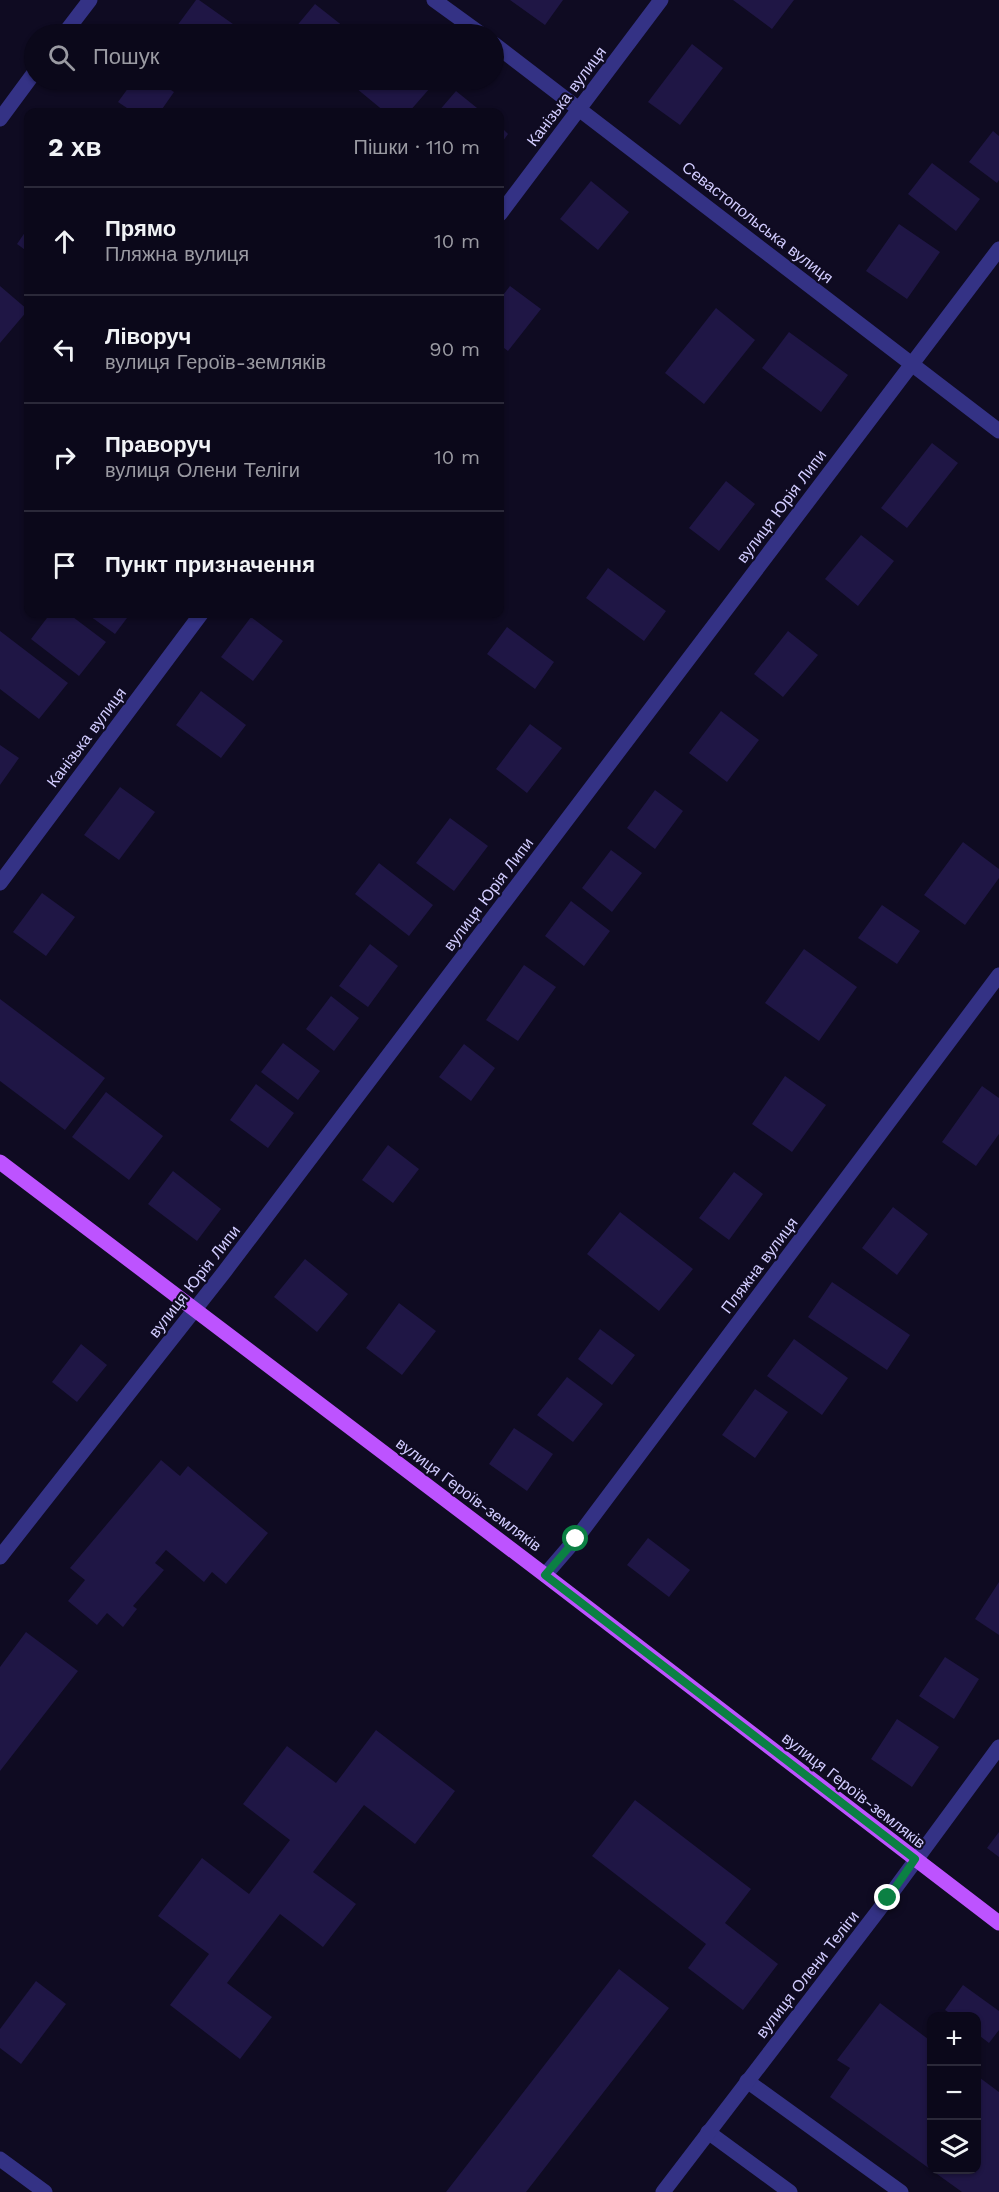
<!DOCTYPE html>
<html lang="uk">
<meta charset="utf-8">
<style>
body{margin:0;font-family:"Work Sans",sans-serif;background:#191627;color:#f1f3f6}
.controls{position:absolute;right:18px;bottom:18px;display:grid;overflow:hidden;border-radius:12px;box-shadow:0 2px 4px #0004}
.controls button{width:54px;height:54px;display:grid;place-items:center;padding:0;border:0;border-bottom:2px solid #2b2939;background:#0b081a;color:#f1f3f6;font:30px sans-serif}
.stop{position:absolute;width:18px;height:18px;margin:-14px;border:4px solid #0b8043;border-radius:50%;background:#fff}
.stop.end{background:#0b8043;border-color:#fff;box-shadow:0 2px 6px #0008}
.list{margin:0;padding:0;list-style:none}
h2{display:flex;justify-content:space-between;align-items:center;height:78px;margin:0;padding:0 24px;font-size:26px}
h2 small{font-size:20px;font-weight:400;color:#9a9aa2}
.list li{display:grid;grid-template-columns:39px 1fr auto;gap:18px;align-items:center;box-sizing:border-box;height:108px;padding:0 24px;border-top:2px solid #2b2939}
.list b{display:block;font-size:22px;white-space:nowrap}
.list p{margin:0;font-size:20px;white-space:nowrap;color:#9a9aa2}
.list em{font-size:20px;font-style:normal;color:#9a9aa2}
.icon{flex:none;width:33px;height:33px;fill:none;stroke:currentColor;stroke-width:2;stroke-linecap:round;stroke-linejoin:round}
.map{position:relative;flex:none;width:999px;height:2192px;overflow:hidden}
.search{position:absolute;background:#0b081a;box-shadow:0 2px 4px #0004;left:24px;top:24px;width:480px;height:66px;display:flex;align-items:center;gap:15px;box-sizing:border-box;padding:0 21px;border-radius:33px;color:#9a9aa2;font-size:22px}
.panel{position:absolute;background:#0b081a;box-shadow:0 2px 4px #0004;left:24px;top:108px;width:480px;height:510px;border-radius:12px}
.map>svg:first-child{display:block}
</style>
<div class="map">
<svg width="999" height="2192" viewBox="0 0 999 2192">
<rect width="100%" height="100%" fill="#0f0b22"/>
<path fill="#1f1645" d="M196,0H199L240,29L236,34H171Z
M510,0H563L545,25Z
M733,0H794L772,29Z
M315,4L353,34H290Z
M692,44L723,68L680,125L648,102Z
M134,80H156L174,92L160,112H133L118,102Z
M363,80H437L409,112H385L356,88Z
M456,91L482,112H438Z
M500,126L508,134L500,145Z
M993,131L999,136V180L997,183L969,162Z
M932,163L980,199L956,231L908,194Z
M591,181L629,212L598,250L560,219Z
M899,224L940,252L907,299L866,271Z
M28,228V252L17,244Z
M0,286L28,310L0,343Z
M510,286L541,309L508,351L500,345V299Z
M716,308L755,340L704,404L665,373Z
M789,332L848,375L821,412L762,368Z
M932,443L958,463L907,528L881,508Z
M726,481L755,504L719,551L689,528Z
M861,535L894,561L858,606L825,579Z
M608,568L666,611L644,641L586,598Z
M50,614H69L106,642L79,676L31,639Z
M87,614H130L115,634Z
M251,617L283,641L253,681L221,657Z
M507,627L554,662L535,689L487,654Z
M0,631L68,683L39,719L0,689Z
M788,631L818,655L783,697L754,674Z
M201,691L246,725L221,758L176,725Z
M721,711L759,740L727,782L689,753Z
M530,724L562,748L527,793L496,769Z
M0,745L19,758L0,785Z
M120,787L155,812L119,860L84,835Z
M655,790L683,811L655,849L627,828Z
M450,818L488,846L454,891L416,863Z
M963,842L999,869V878L965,925L924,895Z
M611,850L642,873L612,912L582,888Z
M379,863L433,905L409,936L355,894Z
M42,893L75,917L46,956L13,932Z
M571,901L610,931L584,966L545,936Z
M882,905L920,931L897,964L858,938Z
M370,944L398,966L368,1007L339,986Z
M804,949L857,987L819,1041L765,1003Z
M524,965L556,987L518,1041L486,1020Z
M331,996L359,1018L334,1051L306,1029Z
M0,999L105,1078L65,1130L0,1081Z
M283,1043L320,1071L298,1100L261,1072Z
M464,1044L495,1068L471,1101L439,1077Z
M785,1076L826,1105L792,1152L752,1124Z
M256,1084L294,1113L268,1148L230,1120Z
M982,1086L999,1098V1134L976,1166L942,1142Z
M106,1092L163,1136L129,1180L72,1137Z
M388,1145L419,1169L393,1203L362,1180Z
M173,1171L221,1209L197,1241L148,1204Z
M734,1172L763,1194L729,1240L699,1218Z
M893,1207L928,1234L897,1275L862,1248Z
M620,1212L693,1269L659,1311L587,1254Z
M305,1259L348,1294L317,1332L274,1297Z
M832,1282L910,1335L887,1370L808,1317Z
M399,1303L436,1331L402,1375L366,1348Z
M600,1329L635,1355L612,1385L578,1359Z
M794,1339L848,1378L822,1415L767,1376Z
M81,1344L107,1365L77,1402L52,1382Z
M567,1377L603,1404L573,1442L537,1415Z
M755,1389L788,1412L755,1458L722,1435Z
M514,1428L553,1454L527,1491L489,1464Z
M161,1460L180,1476L188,1466L268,1533L226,1584L212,1572L204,1582L166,1550L155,1563L164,1570L133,1606L137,1609L123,1627L107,1613L97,1625L68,1601L85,1580L70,1568Z
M648,1538L690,1570L669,1597L627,1565Z
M999,1582V1635L975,1619Z
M26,1632L78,1671L0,1771V1667Z
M945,1657L979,1679L954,1719L919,1696Z
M897,1719L939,1747L912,1787L871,1759Z
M376,1730L455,1791L415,1844L364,1805L313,1872L356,1904L323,1947L280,1914L227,1983L272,2017L240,2059L170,2005L209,1954L158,1916L202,1858L249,1894L290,1840L243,1804L287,1746L336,1783Z
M635,1800L751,1889L725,1923L778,1964L743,2010L688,1968L706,1944L592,1856Z
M999,1832V1857L987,1848Z
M619,1969L669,2008L526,2192H446Z
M36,1981L66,2004L21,2064L0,2048V2029Z
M963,1985L999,2011V2030L989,2043L976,2033V2016H954L945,2010Z
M880,2003L932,2042V2170H976V2075L999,2092V2192H962L830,2097L850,2068L837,2060Z"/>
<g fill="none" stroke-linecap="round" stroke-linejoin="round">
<path stroke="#343285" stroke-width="15" d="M747,2081L901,2192
M708,2132L790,2192"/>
<path stroke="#343285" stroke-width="15" d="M434,0L481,34
M64,34L90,0
M494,44L999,431
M0,119L34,73
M500,214L661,0
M0,883L201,614
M0,1557L225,1271L999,249
M545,1575L576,1539L999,975
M0,2159L45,2192
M663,2192L888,1898L999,1747"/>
<path stroke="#bd53ff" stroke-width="15" d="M0,1162L545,1575L999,1923"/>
</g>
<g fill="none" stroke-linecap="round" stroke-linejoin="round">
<path stroke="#0b8043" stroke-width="8" d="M576,1539L545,1575L915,1859L888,1898"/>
</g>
<g text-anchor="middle" stroke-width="4.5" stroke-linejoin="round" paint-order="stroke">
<g font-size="16" fill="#d2ccff" stroke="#0f0b22">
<text transform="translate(566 96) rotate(-53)" y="6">Канізька вулиця</text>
<text transform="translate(758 222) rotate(38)" y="6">Севастопольська вулиця</text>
<text transform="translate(781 506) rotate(-53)" y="6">вулиця Юрія Липи</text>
<text transform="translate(86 737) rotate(-53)" y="6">Канізька вулиця</text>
<text transform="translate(488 894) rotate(-53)" y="6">вулиця Юрія Липи</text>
<text transform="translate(759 1265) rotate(-53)" y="6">Пляжна вулиця</text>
<text transform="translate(194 1281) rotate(-52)" y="6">вулиця Юрія Липи</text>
<text transform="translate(469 1494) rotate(37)" y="6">вулиця Героїв-земляків</text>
<text transform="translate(854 1790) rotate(38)" y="6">вулиця Героїв-земляків</text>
<text transform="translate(807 1974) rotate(-52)" y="6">вулиця Олени Теліги</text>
</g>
</g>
</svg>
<div class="controls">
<button>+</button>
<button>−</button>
<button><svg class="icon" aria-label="layers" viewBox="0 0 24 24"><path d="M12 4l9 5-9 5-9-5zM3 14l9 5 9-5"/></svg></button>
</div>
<div class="stop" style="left:576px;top:1539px"></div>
<div class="stop end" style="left:888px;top:1898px"></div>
<div class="search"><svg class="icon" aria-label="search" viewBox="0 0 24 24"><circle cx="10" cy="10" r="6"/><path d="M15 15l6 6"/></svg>Пошук</div>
<section class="panel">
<h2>2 хв<small>Пішки · 110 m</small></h2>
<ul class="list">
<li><svg class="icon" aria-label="ahead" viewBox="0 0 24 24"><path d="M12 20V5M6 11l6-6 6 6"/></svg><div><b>Прямо</b><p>Пляжна вулиця</p></div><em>10 m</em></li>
<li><svg class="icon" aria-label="left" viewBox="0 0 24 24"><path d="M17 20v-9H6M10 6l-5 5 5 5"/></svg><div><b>Ліворуч</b><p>вулиця Героїв-земляків</p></div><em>90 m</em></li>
<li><svg class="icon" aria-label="right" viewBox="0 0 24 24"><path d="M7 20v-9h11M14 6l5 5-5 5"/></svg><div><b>Праворуч</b><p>вулиця Олени Теліги</p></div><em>10 m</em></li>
<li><svg class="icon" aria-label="arrive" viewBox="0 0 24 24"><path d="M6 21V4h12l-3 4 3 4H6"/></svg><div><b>Пункт призначення</b></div></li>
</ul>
</section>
</div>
